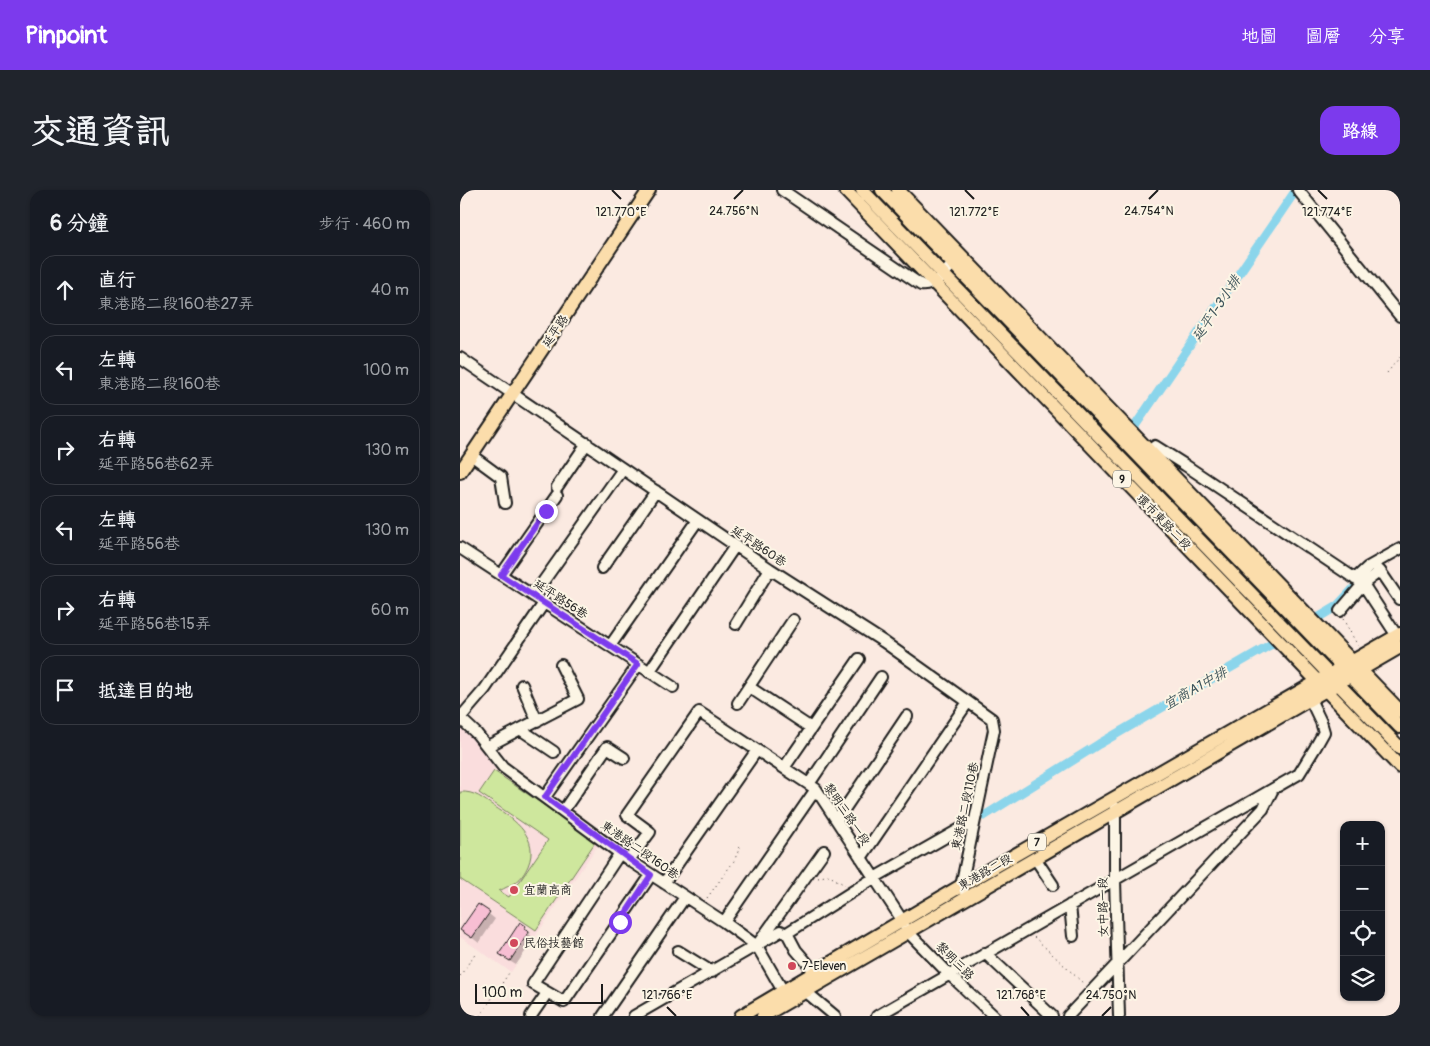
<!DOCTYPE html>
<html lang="zh-TW">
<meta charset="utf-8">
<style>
body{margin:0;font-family:Pangolin,"LXGW WenKai TC",sans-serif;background:#20242c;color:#f1f3f6}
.controls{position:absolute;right:15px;bottom:15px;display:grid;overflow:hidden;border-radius:10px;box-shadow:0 1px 4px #0004}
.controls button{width:45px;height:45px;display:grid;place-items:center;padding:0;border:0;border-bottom:1px solid #363941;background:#171b24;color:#f1f3f6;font:25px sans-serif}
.scale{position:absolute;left:15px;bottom:12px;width:128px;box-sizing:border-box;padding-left:5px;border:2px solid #1c1c1c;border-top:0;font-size:14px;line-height:18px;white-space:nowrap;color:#1c1c1c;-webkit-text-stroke:4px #fcf5e5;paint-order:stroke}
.stop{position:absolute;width:15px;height:15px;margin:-11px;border:4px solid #7c3aed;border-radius:50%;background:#fff}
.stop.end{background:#7c3aed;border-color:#fff;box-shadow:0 1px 5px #0008}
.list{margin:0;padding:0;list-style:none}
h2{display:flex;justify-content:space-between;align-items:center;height:65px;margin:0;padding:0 20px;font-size:21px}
h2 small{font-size:16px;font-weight:400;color:#9ea1a6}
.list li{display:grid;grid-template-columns:32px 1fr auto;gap:15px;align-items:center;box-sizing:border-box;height:70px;margin:0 10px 10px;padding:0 10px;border:1px solid #363941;border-radius:15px}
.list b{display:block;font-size:19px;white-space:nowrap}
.list p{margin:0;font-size:16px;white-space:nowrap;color:#9ea1a6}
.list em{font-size:16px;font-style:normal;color:#9ea1a6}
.icon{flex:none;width:28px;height:28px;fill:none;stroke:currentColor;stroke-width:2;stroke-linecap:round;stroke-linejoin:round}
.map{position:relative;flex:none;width:940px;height:826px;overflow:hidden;border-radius:15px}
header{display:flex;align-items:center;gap:30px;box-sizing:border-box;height:70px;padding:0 25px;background:#7c3aed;color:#fff}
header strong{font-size:24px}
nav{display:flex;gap:28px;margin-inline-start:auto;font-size:18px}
.intro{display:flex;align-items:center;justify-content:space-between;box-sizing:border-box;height:120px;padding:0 30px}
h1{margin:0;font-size:35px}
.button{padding:12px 22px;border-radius:15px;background:#7c3aed;color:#fff;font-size:18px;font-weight:700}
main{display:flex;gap:30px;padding:0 30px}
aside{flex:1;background:#171b24;border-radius:15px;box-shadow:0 1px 4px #0004}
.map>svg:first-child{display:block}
</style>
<header>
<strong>Pinpoint</strong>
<nav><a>地圖</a><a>圖層</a><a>分享</a></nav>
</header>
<div class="intro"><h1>交通資訊</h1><a class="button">路線</a></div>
<main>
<aside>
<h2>6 分鐘<small>步行 · 460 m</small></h2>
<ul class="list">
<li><svg class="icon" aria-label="ahead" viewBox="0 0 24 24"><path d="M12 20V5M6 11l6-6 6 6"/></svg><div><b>直行</b><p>東港路二段160巷27弄</p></div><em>40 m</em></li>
<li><svg class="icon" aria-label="left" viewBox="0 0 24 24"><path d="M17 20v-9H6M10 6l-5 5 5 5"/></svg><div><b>左轉</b><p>東港路二段160巷</p></div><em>100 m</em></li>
<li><svg class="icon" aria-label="right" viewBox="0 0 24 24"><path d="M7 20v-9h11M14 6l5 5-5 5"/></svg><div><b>右轉</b><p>延平路56巷62弄</p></div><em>130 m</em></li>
<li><svg class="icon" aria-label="left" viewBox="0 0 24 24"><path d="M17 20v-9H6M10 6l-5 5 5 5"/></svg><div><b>左轉</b><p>延平路56巷</p></div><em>130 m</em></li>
<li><svg class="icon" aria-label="right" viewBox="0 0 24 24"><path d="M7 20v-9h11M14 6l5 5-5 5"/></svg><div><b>右轉</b><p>延平路56巷15弄</p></div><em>60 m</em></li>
<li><svg class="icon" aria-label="arrive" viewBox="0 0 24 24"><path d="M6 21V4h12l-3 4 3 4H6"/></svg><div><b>抵達目的地</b></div></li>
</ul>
</aside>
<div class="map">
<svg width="940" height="826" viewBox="0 0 940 826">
<rect width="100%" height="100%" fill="#fbeae1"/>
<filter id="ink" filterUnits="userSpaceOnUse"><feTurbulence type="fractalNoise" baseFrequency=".02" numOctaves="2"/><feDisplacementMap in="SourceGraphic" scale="10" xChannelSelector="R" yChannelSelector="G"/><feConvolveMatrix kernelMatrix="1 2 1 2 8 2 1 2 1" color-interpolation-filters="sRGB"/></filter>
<g filter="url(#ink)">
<path fill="#fadddd" d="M0,531L22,555L35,579L140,652L51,782L0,747Z"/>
<path fill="#cee79d" stroke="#75825c" d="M34,581L136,651L76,740L0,689V602C15,601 23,609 35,617C55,630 80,648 68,676C65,682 62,688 56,692C51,695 45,698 39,701L49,707L88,650L19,603Z"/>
<path fill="#0003" d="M19,716L35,729L19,753L2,740Z
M65,737L71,743L69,744L74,749L56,775L46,769L40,763Z"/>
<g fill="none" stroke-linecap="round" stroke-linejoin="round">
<path stroke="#8bd5eb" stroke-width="9" d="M675,236L836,0
M849,433L876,417L893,399
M524,626L639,554L822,448"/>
</g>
<path fill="#f7bed3" stroke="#1c1c1c" d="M18,714L30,722L12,748L0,740Z
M60,732L66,736L64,739L69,742L50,771L39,764Z"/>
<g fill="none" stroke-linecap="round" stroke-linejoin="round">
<g stroke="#1c1c1c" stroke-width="14">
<path id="minor" d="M322,0L461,95C477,97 488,78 498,68
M838,0L940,126
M0,168L310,379L424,452L532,529L534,540L501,696L503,700
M689,261L695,256L725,275L903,394L880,421
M11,265L41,287L45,313
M97,297L127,253
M0,358L213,497
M142,378L196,301
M41,385L97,305
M895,389L908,377L940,359
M73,406L163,279
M276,434L310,379
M937,446L903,394L920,381L939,409
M150,456L238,330
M189,482L275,356
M62,495L77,531
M289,497L351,538
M278,513L333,430
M0,528L17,544L43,577L169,670L264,732L297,756L323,801H329
M0,528L25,499L84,413
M60,539L94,562
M28,556L118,509L101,475
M324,578L399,469
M349,594L421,487
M85,607L178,475
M655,617V690L659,826
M103,621L147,557L164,568
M377,630L447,526
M160,663L73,794L104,812L191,685
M401,668L508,512
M575,668L593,695
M169,670L190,642L167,625L239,522L356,599L442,730L447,741L489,784L534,826
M204,693L297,560
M610,715L613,746
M264,732L356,599
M300,751L364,661
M218,761L252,782
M525,763L592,826
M352,787L355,782L336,760L327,743L414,688L514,631
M345,801L375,826
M71,826L87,803
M143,826L225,707
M174,826L321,741
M417,826L839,584L855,558L864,542L861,532L850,509
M608,826L803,619L813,599"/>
</g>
<g stroke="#1c1c1c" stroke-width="16">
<path id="major" d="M385,0L940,577
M402,0L940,558
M422,0L940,537
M438,0L940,521
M0,282L189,0
M281,826L501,696L940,444
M303,826L940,457"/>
</g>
<path stroke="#1c1c1c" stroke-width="1" stroke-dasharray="1 4" stroke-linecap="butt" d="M927,183L940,167
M883,429L898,456
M358,688L368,685L385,695
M247,708L274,671L280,657
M574,747L624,794
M0,786L16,762
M20,826L49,783"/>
<use href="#minor" stroke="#fcf5e5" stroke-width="10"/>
<use href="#major" stroke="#fbddab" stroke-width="12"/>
</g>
</g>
<g fill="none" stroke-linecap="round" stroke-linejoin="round" filter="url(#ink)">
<path stroke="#7c3aed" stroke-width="6" d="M86,321L41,385L178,474L85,607L191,685L160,732"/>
</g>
<path fill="none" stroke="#1c1c1c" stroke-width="2" d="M152,0L161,9M505,0L514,9M858,0L867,9M274,9L283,0M689,9L698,0M207,817L216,826M561,817L569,826M642,826L651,817"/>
<g fill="#d1495b" stroke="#fcf5e5" stroke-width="2">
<circle cx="54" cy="700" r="5"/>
<circle cx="54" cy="753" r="5"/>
<circle cx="332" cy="776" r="5"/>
</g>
<g text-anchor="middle" stroke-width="4" stroke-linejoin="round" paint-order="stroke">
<g fill="#fcf5e5" stroke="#5f5d58" stroke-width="1">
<rect x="653" y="280.5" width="18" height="17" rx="4"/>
<rect x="568" y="643.5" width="18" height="17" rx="4"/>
</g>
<g font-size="11" font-weight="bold" fill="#1c1c1c">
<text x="662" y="293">9</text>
<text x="577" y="656">7</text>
</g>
<g font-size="12" fill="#1c1c1c" stroke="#fcf5e5">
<text transform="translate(95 141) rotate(-56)" y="4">延平路</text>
<text transform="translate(704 332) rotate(46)" y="4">環市東路二段</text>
<text transform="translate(299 356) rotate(34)" y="4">延平路60巷</text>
<text transform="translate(101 409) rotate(33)" y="4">延平路56巷</text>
<text transform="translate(505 616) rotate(-78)" y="4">東港路二段110巷</text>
<text transform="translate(387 624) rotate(56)" y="4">黎明三路一段</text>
<text transform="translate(180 660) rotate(35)" y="4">東港路二段160巷</text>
<text transform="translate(525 682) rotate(-30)" y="4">東港路二段</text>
<text transform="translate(643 717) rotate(-91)" y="4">女中路一段</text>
<text transform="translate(495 771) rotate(45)" y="4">黎明三路</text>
</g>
<g font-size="12" fill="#1c1c1c" stroke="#fcf5e5" text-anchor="start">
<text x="64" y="704">宜蘭高商</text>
<text x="64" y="757">民俗技藝館</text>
<text x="342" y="780">7-Eleven</text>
</g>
<g font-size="14" font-style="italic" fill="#3d545a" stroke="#fcf5e5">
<text transform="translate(756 118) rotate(-56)" y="5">延平1-3小排</text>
<text transform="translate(735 498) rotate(-30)" y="5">宜商A1中排</text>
</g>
</g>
<g font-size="12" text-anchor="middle" fill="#1c1c1c" stroke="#fcf5e5" stroke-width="4" stroke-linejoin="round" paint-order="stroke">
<text x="274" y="25">24.756°N</text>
<text x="689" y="25">24.754°N</text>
<text x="161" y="26">121.770°E</text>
<text x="514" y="26">121.772°E</text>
<text x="867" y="26">121.774°E</text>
<text x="207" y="809">121.766°E</text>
<text x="561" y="809">121.768°E</text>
<text x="651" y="809">24.750°N</text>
</g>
</svg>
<div class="controls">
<button>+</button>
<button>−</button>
<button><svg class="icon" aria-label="locate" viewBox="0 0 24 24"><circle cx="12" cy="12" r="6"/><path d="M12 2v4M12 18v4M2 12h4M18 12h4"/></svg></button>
<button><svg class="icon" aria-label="layers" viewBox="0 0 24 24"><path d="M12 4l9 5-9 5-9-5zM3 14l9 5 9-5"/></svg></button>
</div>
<div class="scale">100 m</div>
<div class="stop" style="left:160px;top:732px"></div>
<div class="stop end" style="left:86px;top:321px"></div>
</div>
</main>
